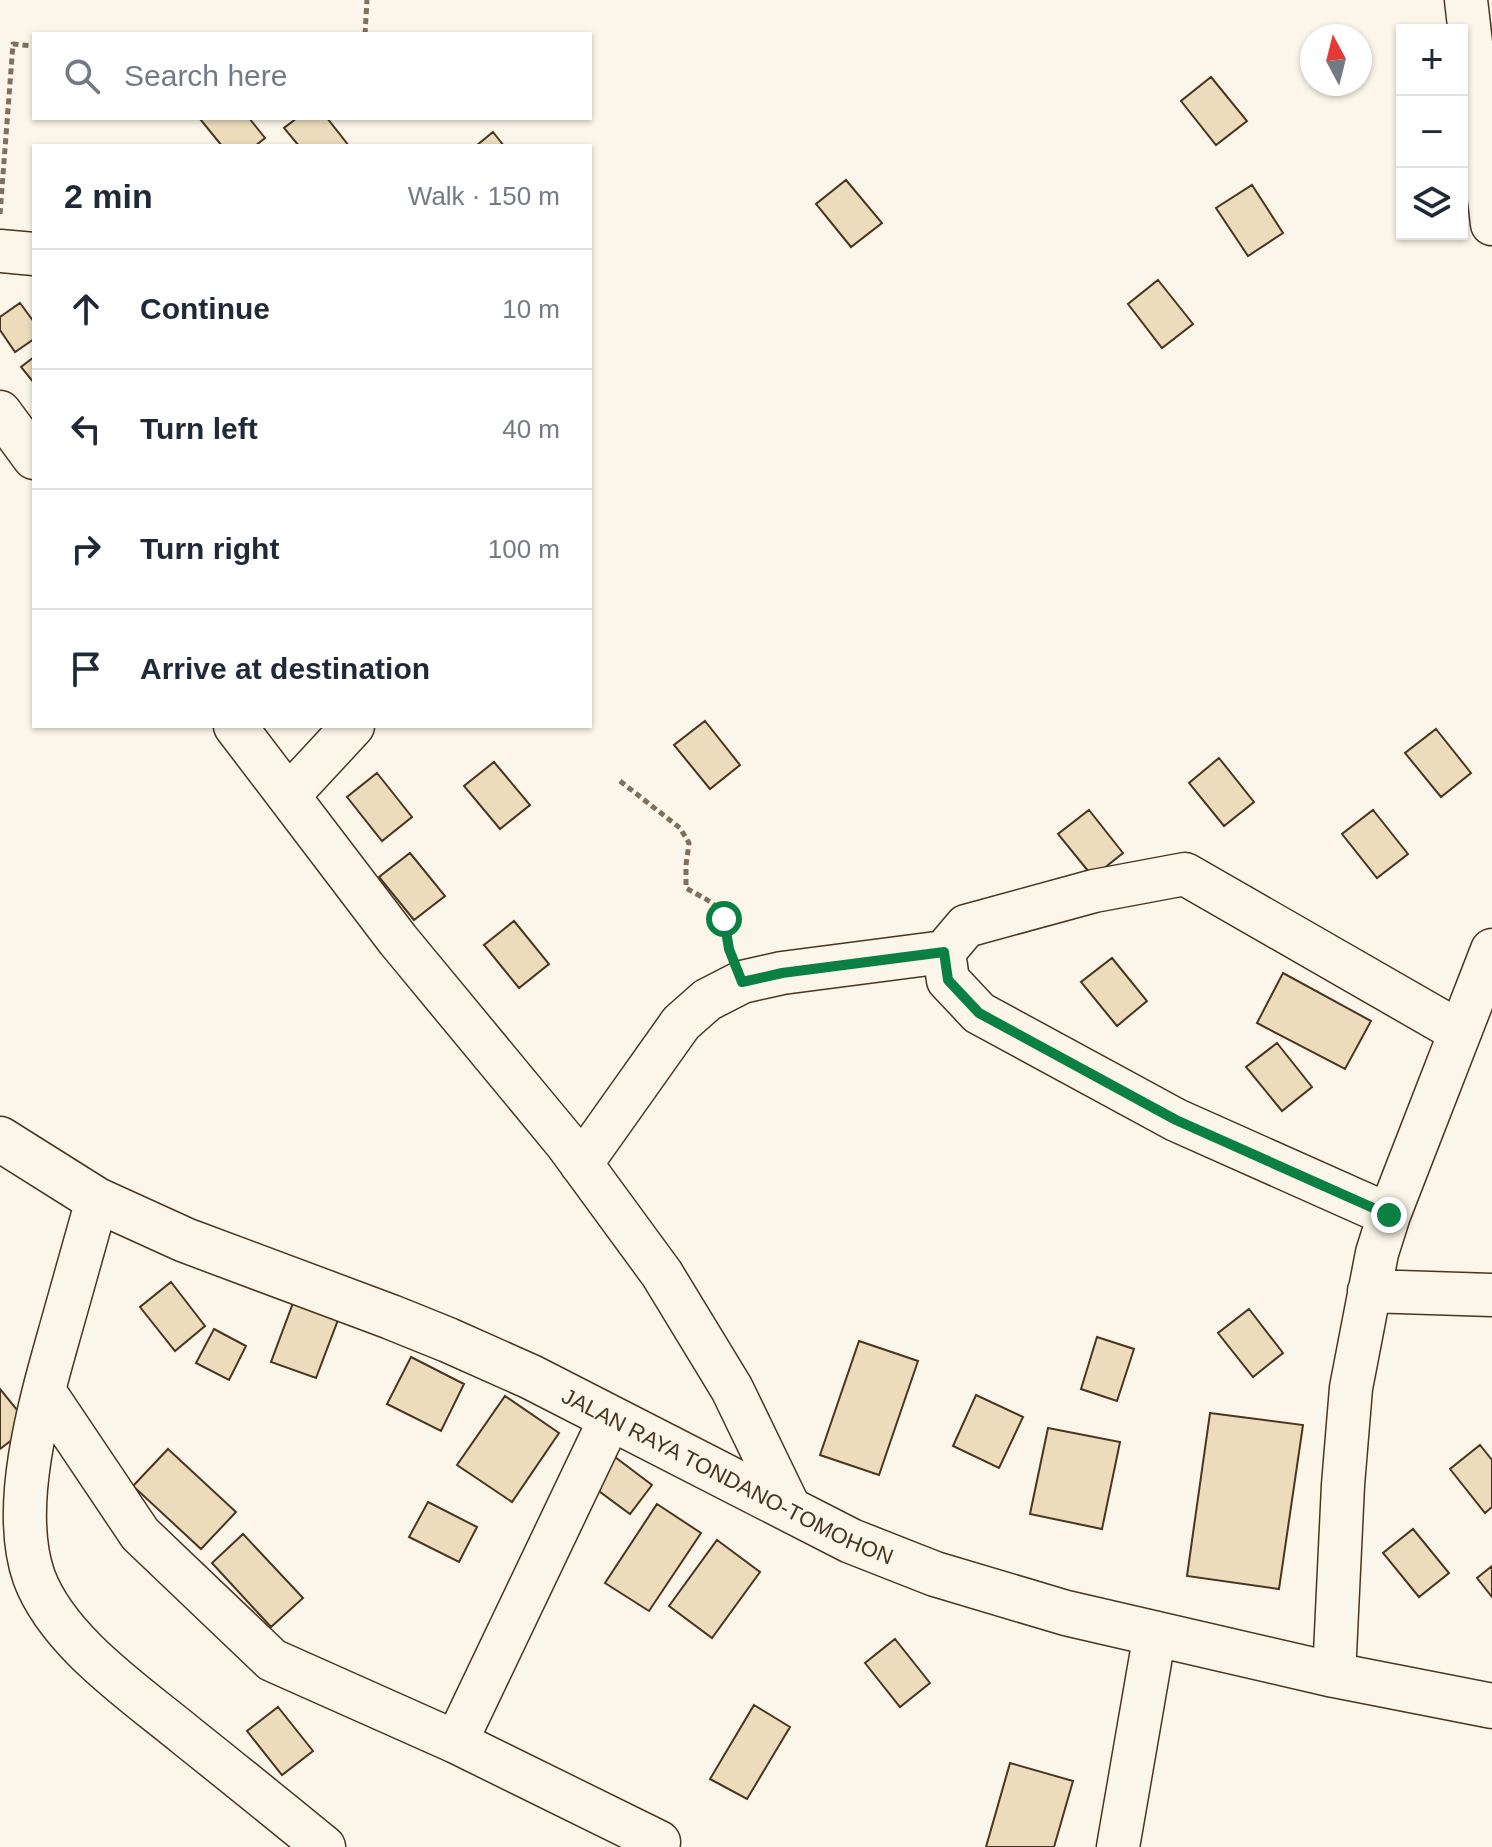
<!DOCTYPE html>
<meta charset="utf-8">
<style>
body{margin:0;font-family:Arial,sans-serif;background:#f2f2f3;color:#1f2937}
.controls{position:absolute;right:24px;top:24px;display:grid;overflow:hidden;border-radius:0px;box-shadow:0 2px 6px #0004}
.controls button{width:72px;height:72px;display:grid;place-items:center;padding:0;border:0;border-bottom:2px solid #e0e1e3;background:#fff;color:#1f2937;font:40px sans-serif}
.compass{position:absolute;left:1300px;top:24px;width:72px;height:72px;border-radius:50%;background:#fff;box-shadow:0 2px 6px #0004;rotate:353deg}
.stop{position:absolute;width:24px;height:24px;margin:-18px;border:6px solid #0b8043;border-radius:50%;background:#fff}
.stop.end{background:#0b8043;border-color:#fff;box-shadow:0 2px 8px #0008}
.list{margin:0;padding:0;list-style:none}
h2{display:flex;justify-content:space-between;align-items:center;height:104px;margin:0;padding:0 32px;font-size:34px}
h2 small{font-size:26px;font-weight:400;color:#747a83}
.list li{display:grid;grid-template-columns:52px 1fr auto;gap:24px;align-items:center;box-sizing:border-box;height:120px;padding:0 32px;border-top:2px solid #e0e1e3}
.list b{display:block;font-size:30px;white-space:nowrap}
.list em{font-size:26px;font-style:normal;color:#747a83}
.icon{flex:none;width:44px;height:44px;fill:none;stroke:currentColor;stroke-width:2;stroke-linecap:round;stroke-linejoin:round}
.map{position:relative;flex:none;width:1492px;height:1847px;overflow:hidden}
.search{position:absolute;background:#fff;box-shadow:0 2px 6px #0004;left:32px;top:32px;width:560px;height:88px;display:flex;align-items:center;gap:20px;box-sizing:border-box;padding:0 28px;border-radius:0px;color:#747a83;font-size:30px}
.panel{position:absolute;background:#fff;box-shadow:0 2px 6px #0004;left:32px;top:144px;width:560px;height:584px;border-radius:0px}
.map>svg:first-child{display:block}
</style>
<div class="map">
<svg width="1492" height="1847" viewBox="0 0 1492 1847">
<rect width="100%" height="100%" fill="#fbf6e9"/>
<path fill="#ecdcbc" stroke="#4a3520" stroke-width="2" d="M1211,77L1247,121L1216,145L1181,101Z
M249,118L265,138L255,146H222L200,119Z
M297,118H327L349,146H299L284,128Z
M493,132L504,146H476Z
M846,180L882,223L851,247L816,204Z
M1252,185L1283,233L1248,256L1216,208Z
M1158,280L1193,324L1162,348L1128,304Z
M20,303L34,322V339L15,352L0,330V317Z
M34,357V383L21,367Z
M705,721L740,765L710,789L674,745Z
M1436,729L1471,773L1441,797L1405,753Z
M1219,758L1254,802L1224,826L1189,783Z
M494,762L530,805L500,829L464,786Z
M377,773L412,817L382,841L347,797Z
M1089,810L1123,853L1093,877L1058,834Z
M1373,810L1408,854L1377,878L1342,834Z
M410,853L445,896L414,920L379,877Z
M514,921L549,964L519,988L484,945Z
M1112,958L1147,1001L1117,1026L1081,982Z
M1283,973L1371,1021L1345,1069L1257,1023Z
M1277,1043L1312,1087L1282,1111L1246,1067Z
M171,1282L205,1326L175,1351L140,1307Z
M296,1295L341,1312L316,1378L271,1362Z
M1249,1309L1283,1353L1253,1377L1218,1333Z
M214,1329L246,1346L229,1380L196,1363Z
M1097,1337L1134,1349L1117,1401L1081,1389Z
M859,1341L918,1361L879,1475L820,1455Z
M411,1357L464,1384L441,1431L387,1404Z
M0,1389L30,1426L0,1449Z
M976,1395L1023,1417L999,1468L953,1446Z
M505,1396L559,1433L512,1502L457,1465Z
M1210,1413L1303,1425L1279,1589L1187,1576Z
M1048,1428L1120,1442L1102,1529L1030,1514Z
M1480,1445L1492,1460V1507L1485,1513L1450,1469Z
M168,1449L236,1512L201,1549L133,1486Z
M611,1454L652,1485L630,1514L588,1483Z
M428,1502L477,1527L459,1562L409,1537Z
M657,1504L701,1533L649,1611L605,1583Z
M1413,1529L1449,1573L1419,1597L1383,1553Z
M243,1534L303,1598L271,1627L212,1563Z
M717,1540L760,1572L712,1638L669,1606Z
M1492,1566V1597L1477,1578Z
M895,1639L930,1683L900,1707L865,1663Z
M754,1705L790,1727L747,1799L710,1779Z
M278,1707L313,1751L282,1775L247,1731Z
M1010,1763L1073,1781L1054,1847H986Z"/>
<g fill="none" stroke-linecap="round" stroke-linejoin="round">
<g stroke="#4a3520" stroke-width="45">
<path id="minor" d="M1466,0L1492,224
M0,251L34,254
M0,412L34,458
M235,726L398,940L566,1143L662,1274L732,1389L790,1509
M289,795L353,726
M581,1164L681,1023L707,1000L742,982L782,973L944,952
M97,1200C85,1243 73,1286 61,1328C41,1399 9,1506 34,1577C58,1642 136,1694 188,1737C233,1773 279,1810 324,1847
M1389,1215L1176,1120L979,1013L948,980L944,952L966,926L1094,891L1185,874L1460,1032
M1369,1291L1492,1295
M44,1391L140,1534L272,1660L456,1742L659,1842
M1334,1675L1343,1485L1351,1388L1377,1253L1389,1215L1492,950
M456,1742L610,1419
M1118,1847L1155,1633"/>
</g>
<g stroke="#4a3520" stroke-width="47">
<g id="highway">
<path id="s1" d="M0,1139L97,1200L185,1240L391,1317L448,1340L531,1377L851,1541L935,1574L1066,1613L1334,1675L1492,1706"/>
</g>
</g>
<path stroke="#7f6f5c" stroke-width="5" stroke-dasharray="6 4" stroke-linecap="butt" d="M365,34L367,0
M0,214L13,44L34,46
M620,781L680,828L689,843L686,865V888C721,908 722,904 728,944"/>
<use href="#minor" stroke="#fbf6e9" stroke-width="42"/>
<use href="#highway" stroke="#fbf6e9" stroke-width="44"/>
</g>
<g fill="none" stroke-linecap="round" stroke-linejoin="round">
<path stroke="#0b8043" stroke-width="10" d="M724,919L729,949L742,982L782,973L944,952L948,980L979,1013L1176,1120L1389,1215"/>
</g>
<g text-anchor="middle" stroke-width="6" stroke-linejoin="round" paint-order="stroke">
<g font-size="22" fill="#4a3520" stroke="#fbf6e9">
<text dy="8" stroke="none"><textPath href="#s1" startOffset="804">JALAN RAYA TONDANO-TOMOHON</textPath></text>
</g>
</g>
</svg>
<div class="controls">
<button>+</button>
<button>−</button>
<button><svg class="icon" aria-label="layers" viewBox="0 0 24 24"><path d="M12 4l9 5-9 5-9-5zM3 14l9 5 9-5"/></svg></button>
</div>
<svg class="compass" viewBox="-18 -18 36 36"><path d="M0-13l5 13h-10z" fill="#e53935"/><path d="M0 13l5-13h-10z" fill="#747a83"/></svg>
<div class="stop" style="left:724px;top:919px"></div>
<div class="stop end" style="left:1389px;top:1215px"></div>
<div class="search"><svg class="icon" aria-label="search" viewBox="0 0 24 24"><circle cx="10" cy="10" r="6"/><path d="M15 15l6 6"/></svg>Search here</div>
<section class="panel">
<h2>2 min<small>Walk · 150 m</small></h2>
<ul class="list">
<li><svg class="icon" aria-label="ahead" viewBox="0 0 24 24"><path d="M12 20V5M6 11l6-6 6 6"/></svg><div><b>Continue</b></div><em>10 m</em></li>
<li><svg class="icon" aria-label="left" viewBox="0 0 24 24"><path d="M17 20v-9H6M10 6l-5 5 5 5"/></svg><div><b>Turn left</b></div><em>40 m</em></li>
<li><svg class="icon" aria-label="right" viewBox="0 0 24 24"><path d="M7 20v-9h11M14 6l5 5-5 5"/></svg><div><b>Turn right</b></div><em>100 m</em></li>
<li><svg class="icon" aria-label="arrive" viewBox="0 0 24 24"><path d="M6 21V4h12l-3 4 3 4H6"/></svg><div><b>Arrive at destination</b></div></li>
</ul>
</section>
</div>
